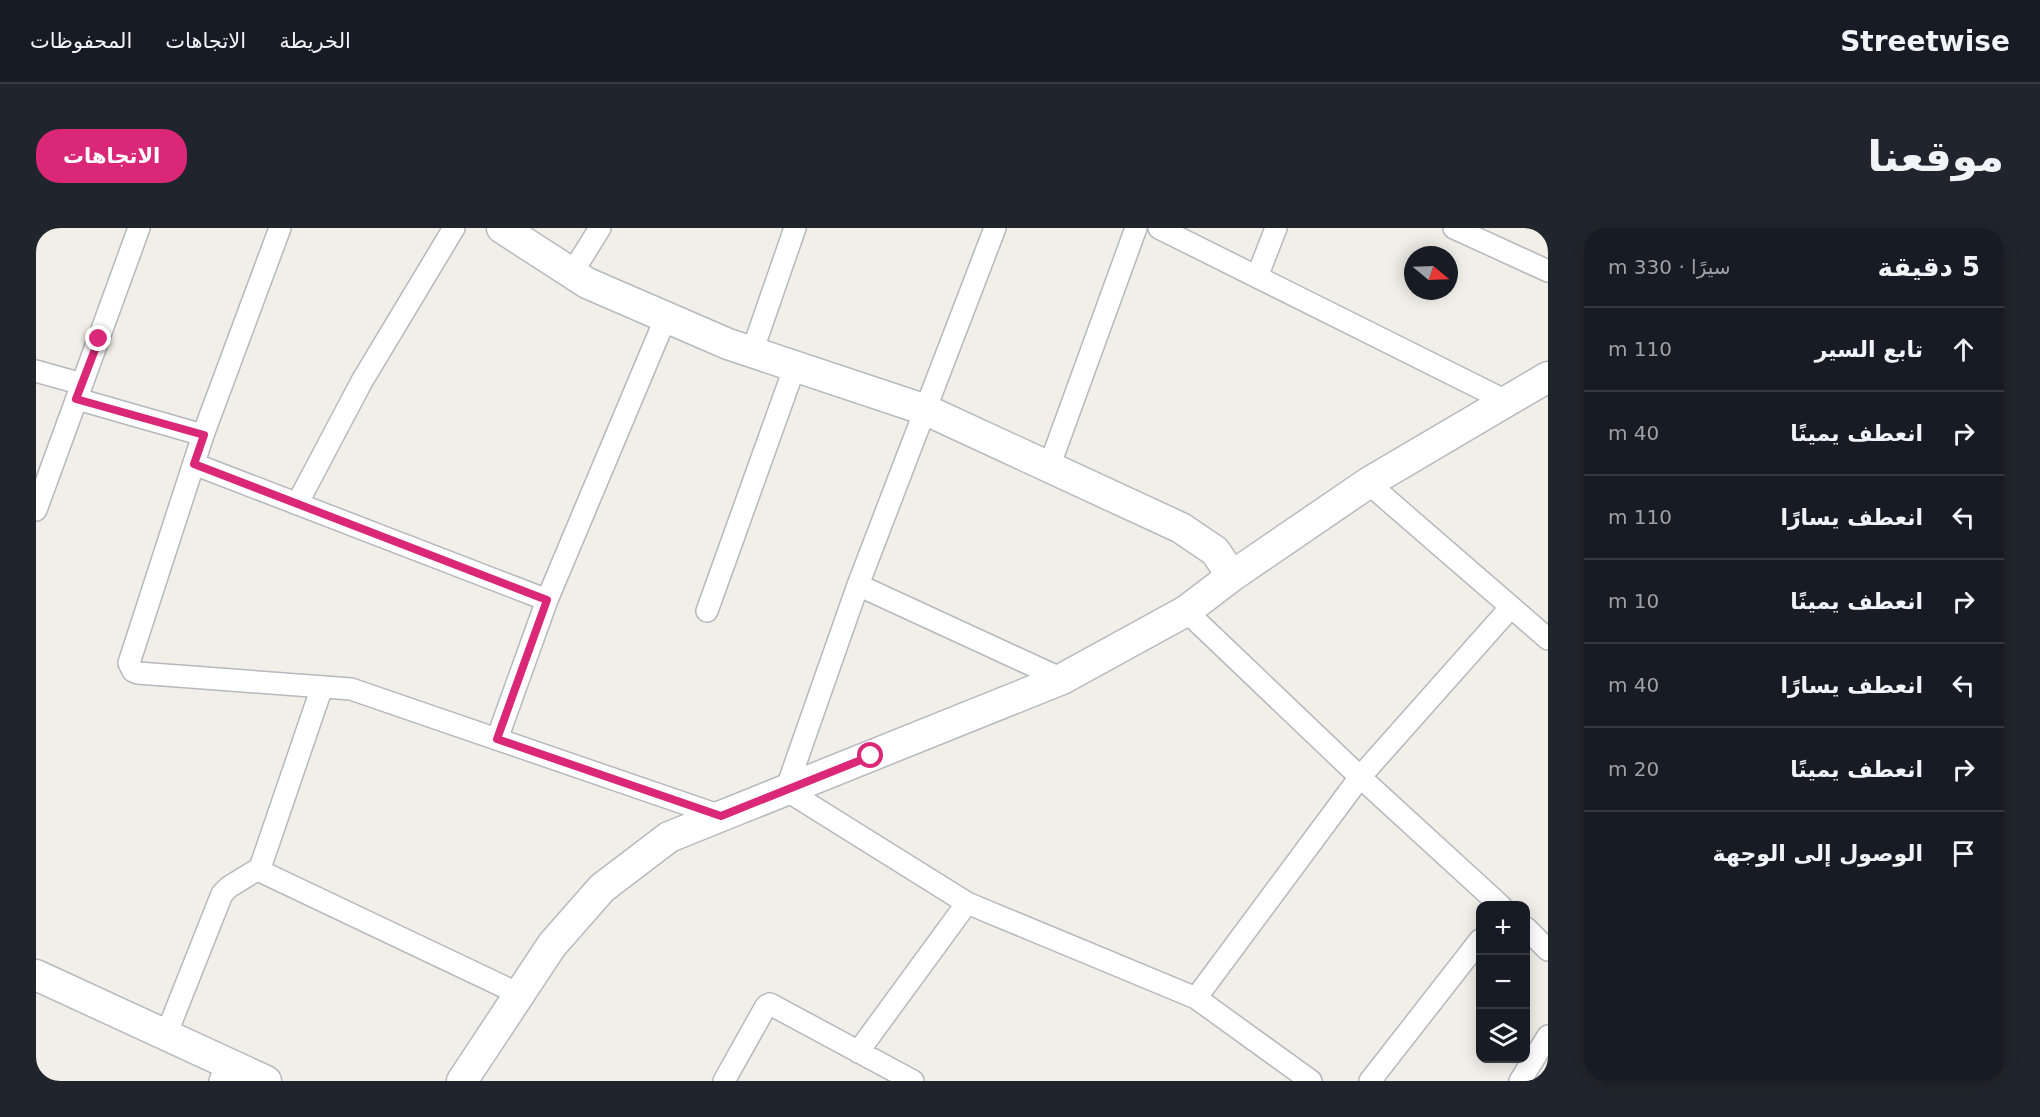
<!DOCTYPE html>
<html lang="ar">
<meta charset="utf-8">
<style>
body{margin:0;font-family:"DejaVu Sans","Noto Sans Arabic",sans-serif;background:#20242c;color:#f1f3f6;direction:rtl}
.controls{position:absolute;right:18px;bottom:18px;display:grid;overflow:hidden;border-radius:12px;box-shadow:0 3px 15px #0003}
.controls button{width:54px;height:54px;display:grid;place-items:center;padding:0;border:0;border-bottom:2px solid #363941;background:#171b24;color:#f1f3f6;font:30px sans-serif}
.compass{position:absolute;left:1368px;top:18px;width:54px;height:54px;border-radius:50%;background:#171b24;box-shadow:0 3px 15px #0003;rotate:109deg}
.stop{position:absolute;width:18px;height:18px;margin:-14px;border:4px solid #db2777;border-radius:50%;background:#fff}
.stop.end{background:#db2777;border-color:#fff;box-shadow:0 2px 6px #0008}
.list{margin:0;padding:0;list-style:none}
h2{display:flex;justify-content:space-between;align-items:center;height:78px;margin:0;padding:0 24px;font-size:26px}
h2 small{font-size:20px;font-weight:400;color:#9ea1a6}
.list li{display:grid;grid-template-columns:39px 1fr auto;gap:18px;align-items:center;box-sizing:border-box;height:84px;padding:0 24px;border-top:2px solid #363941}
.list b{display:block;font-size:22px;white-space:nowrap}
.list em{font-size:20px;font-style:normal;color:#9ea1a6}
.icon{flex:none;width:33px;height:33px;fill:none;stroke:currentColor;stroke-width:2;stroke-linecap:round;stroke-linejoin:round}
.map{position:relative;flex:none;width:1512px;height:853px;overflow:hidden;direction:ltr;border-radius:24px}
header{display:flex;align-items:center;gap:36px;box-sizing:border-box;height:84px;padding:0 30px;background:#171b24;border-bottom:2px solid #363941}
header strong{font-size:28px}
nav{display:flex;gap:33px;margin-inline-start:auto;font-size:21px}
.intro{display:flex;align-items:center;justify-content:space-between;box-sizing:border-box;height:144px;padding:0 36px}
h1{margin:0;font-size:42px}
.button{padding:15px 27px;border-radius:24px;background:#db2777;color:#fff;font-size:21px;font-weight:700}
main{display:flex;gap:36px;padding:0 36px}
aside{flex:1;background:#171b24;border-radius:24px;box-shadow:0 3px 15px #0003}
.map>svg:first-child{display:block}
</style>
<header>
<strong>Streetwise</strong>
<nav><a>الخريطة</a><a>الاتجاهات</a><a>المحفوظات</a></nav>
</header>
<div class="intro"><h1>موقعنا</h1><a class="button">الاتجاهات</a></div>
<main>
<aside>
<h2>5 دقيقة<small>سيرًا · 330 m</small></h2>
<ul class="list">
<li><svg class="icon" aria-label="ahead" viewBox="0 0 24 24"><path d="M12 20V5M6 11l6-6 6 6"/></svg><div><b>تابع السير</b></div><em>110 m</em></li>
<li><svg class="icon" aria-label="right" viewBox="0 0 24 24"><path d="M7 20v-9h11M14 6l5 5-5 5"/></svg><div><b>انعطف يمينًا</b></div><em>40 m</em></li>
<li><svg class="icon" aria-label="left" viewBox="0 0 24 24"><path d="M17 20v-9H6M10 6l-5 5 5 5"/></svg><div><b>انعطف يسارًا</b></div><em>110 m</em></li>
<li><svg class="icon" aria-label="right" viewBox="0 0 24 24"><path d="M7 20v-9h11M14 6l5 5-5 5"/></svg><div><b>انعطف يمينًا</b></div><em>10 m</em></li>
<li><svg class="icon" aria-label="left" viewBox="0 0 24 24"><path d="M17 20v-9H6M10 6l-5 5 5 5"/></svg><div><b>انعطف يسارًا</b></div><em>40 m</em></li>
<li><svg class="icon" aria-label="right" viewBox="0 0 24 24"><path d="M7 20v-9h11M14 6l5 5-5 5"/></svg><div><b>انعطف يمينًا</b></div><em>20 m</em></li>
<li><svg class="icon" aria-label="arrive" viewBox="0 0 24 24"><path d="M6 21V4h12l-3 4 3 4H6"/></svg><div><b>الوصول إلى الوجهة</b></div></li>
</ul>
</aside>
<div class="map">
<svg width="1512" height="853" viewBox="0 0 1512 853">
<rect width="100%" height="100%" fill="#f1efe8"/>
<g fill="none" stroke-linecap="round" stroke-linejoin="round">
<g stroke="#b5b8bc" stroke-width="24">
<path id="street" d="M244,0L167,207L93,435L97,443L102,445L315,461L685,588
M1123,0L1470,173
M1418,0L1512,43
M536,45L564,0
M1221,49L1240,0
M716,124L759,0
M0,143L46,156
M41,171L167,207
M158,236L511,372
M1013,239L1100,0
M1332,255L1512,411
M261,276L326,153L418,0
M0,282L103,0
M822,357L1026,451
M671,383L759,138
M1150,383L1324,549L1465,678
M461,511L511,372L630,89
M222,642L483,766
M931,675L750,562L822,357L959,0
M1490,700L1512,722
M1160,770L1324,549L1475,379
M130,807L186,666L193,659L224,640L286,459
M822,824L931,675L1160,770L1275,853
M184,853L191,835
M688,853L730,778L734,776L877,853
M1334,853L1444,712
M1484,853L1512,808"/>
</g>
<g stroke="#b6babf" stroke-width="33">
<path id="secondary" d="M466,0L551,55L692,116L890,182L1145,300L1179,323L1196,348
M0,747L230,853
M426,853L516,717L566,660L633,609L1026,451L1150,383L1196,348L1332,255L1512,149"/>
</g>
<use href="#street" stroke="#fff" stroke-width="21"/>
<use href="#secondary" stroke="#fff" stroke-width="30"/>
</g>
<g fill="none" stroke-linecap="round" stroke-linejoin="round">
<path stroke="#db2777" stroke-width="8" d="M63,111L40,171L168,207L158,236L511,372L461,511L685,588L835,528"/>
</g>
</svg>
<div class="controls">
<button>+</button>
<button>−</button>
<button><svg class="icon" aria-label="layers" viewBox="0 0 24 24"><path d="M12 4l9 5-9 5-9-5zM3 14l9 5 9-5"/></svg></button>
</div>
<svg class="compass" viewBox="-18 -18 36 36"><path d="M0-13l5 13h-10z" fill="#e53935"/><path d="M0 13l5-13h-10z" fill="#9ea1a6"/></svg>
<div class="stop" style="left:835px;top:528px"></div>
<div class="stop end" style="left:63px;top:111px"></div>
</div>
</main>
